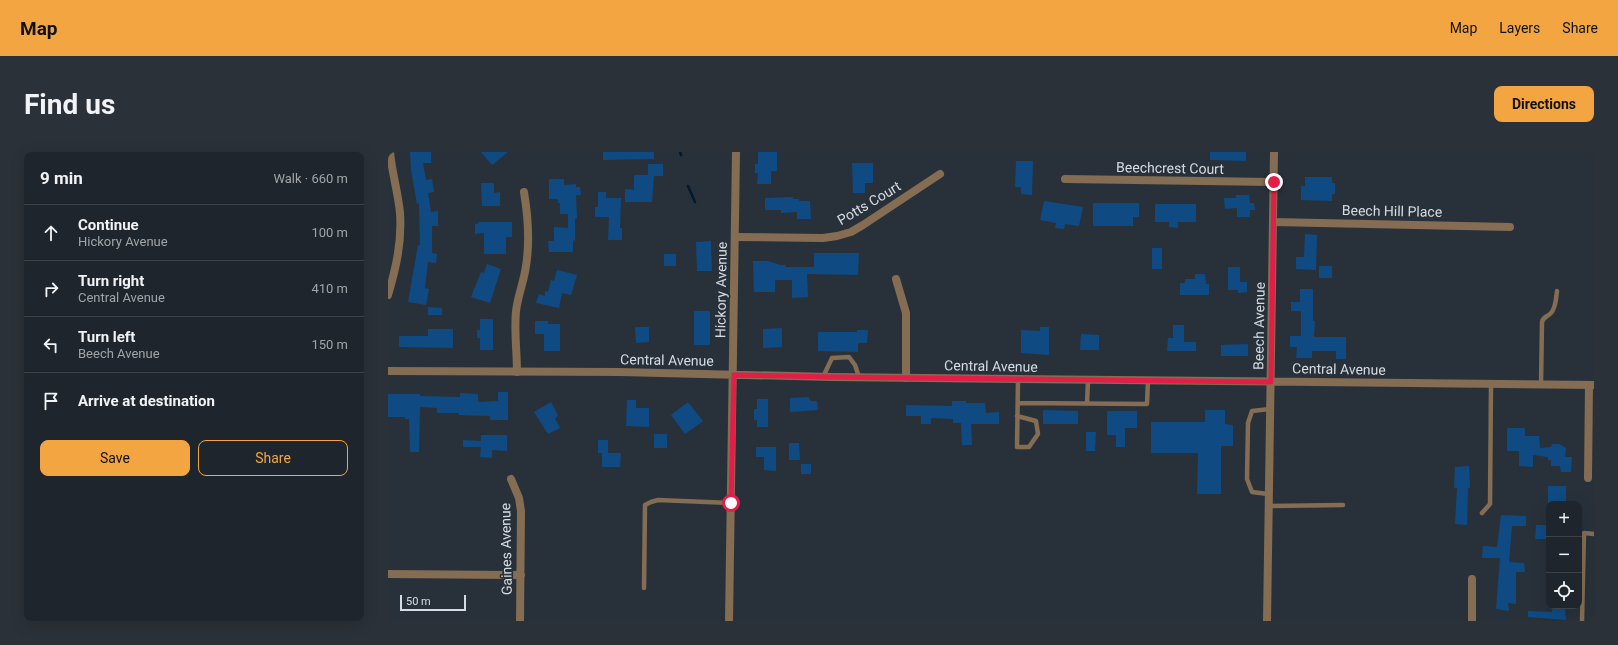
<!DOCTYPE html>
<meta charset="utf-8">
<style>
body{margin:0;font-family:Roboto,sans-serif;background:#2b3138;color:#f1f3f6}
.controls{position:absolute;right:12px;bottom:12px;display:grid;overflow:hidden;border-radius:8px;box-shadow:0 4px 16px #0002}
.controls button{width:36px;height:36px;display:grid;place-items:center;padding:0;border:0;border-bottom:1px solid #3c4248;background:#1e252c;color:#f1f3f6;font:20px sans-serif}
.scale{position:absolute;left:12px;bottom:10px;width:66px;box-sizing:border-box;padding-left:4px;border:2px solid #d7dce2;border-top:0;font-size:11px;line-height:14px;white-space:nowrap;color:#d7dce2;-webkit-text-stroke:3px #28313a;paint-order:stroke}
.stop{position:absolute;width:12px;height:12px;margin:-9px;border:3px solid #e11d48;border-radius:50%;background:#fff}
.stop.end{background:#e11d48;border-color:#fff;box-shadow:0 1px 4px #0008}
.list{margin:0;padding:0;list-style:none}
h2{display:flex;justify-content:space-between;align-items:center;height:52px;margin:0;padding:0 16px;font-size:17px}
h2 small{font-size:13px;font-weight:400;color:#a1a5a9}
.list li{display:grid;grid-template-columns:26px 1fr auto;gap:12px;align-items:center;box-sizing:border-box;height:56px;padding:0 16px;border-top:1px solid #3c4248}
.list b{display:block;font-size:15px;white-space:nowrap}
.list p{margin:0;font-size:13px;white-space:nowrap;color:#a1a5a9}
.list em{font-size:13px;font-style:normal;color:#a1a5a9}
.actions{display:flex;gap:8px;padding:12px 16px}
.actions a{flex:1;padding:9px 0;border:1px solid #f2a541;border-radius:8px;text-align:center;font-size:14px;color:#f2a541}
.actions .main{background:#f2a541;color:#111}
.icon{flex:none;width:22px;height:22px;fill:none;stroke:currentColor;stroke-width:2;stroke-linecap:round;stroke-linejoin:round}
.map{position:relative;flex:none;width:1206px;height:469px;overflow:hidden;border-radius:8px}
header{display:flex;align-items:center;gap:24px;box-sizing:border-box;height:56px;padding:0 20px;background:#f2a541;color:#111}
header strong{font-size:19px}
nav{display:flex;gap:22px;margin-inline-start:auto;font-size:14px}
.intro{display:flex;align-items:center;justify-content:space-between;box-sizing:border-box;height:96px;padding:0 24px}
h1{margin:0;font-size:28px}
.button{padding:10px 18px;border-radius:8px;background:#f2a541;color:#111;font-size:14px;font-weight:700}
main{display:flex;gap:24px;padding:0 24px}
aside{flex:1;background:#1e252c;border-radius:8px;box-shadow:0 4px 16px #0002}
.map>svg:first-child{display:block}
</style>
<header>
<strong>Map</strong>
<nav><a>Map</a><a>Layers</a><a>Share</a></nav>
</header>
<div class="intro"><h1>Find us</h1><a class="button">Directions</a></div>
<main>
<aside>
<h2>9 min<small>Walk · 660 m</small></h2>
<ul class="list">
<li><svg class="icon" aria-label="ahead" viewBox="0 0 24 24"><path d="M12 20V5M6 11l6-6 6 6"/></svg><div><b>Continue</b><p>Hickory Avenue</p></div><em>100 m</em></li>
<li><svg class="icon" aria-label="right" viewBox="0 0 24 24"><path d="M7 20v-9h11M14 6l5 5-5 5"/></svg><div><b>Turn right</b><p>Central Avenue</p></div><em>410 m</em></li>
<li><svg class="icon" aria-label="left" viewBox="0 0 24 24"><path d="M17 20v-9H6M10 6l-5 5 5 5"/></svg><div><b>Turn left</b><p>Beech Avenue</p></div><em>150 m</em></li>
<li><svg class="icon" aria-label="arrive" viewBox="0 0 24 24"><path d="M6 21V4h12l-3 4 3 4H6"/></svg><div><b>Arrive at destination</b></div></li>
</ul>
<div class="actions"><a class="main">Save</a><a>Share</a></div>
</aside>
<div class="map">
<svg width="1206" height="469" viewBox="0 0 1206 469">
<rect width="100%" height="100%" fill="#28313a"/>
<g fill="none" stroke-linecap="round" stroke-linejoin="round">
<path stroke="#001833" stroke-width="2.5" d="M292,0L293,3
M300,34L307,50"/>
</g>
<path fill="#0f4b82" d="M22,0H43V11H35L38,28L44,27L46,40L40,41L43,60L50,59V74H44V101L49,102L48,111L40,110L37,136L41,137L38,153L20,150L30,93H32L31,51L29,52L23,18Z
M93,0H120L104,13Z
M215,0H266V7L215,8Z
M370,0H389V19H383V32H369L370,21H367V12H370Z
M822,0H858V9L822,8Z
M628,9H645L644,43L633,42V35H627Z
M464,11H485V31H477V41H465Z
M260,12H275V24H266L264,50H237V37L246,38V23H260Z
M917,25H944V31H947V42H944V49L913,48V34H917Z
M161,27H176V33L188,32V35H192L193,43H188L189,66L187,67V88L185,89V100H161L160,89H166V75L180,76V62H172V51H170V47H161Z
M93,31H106V41L112,40V54H94Z
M210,40H218V46H233L232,76H234V88H220L221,65H207V55H210Z
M848,43H861L862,51H866L867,58H862V65H849V56L837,57L836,46H848Z
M405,45V47H411V49H422L423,67H409V60L393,61V58H377V46Z
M656,49L695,55L691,74L677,72L676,77L667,76L668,71L652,68Z
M705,51H751V65H745V74H705Z
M767,52H808V70H790V76L781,75V70H767Z
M90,70H124V85H118V102H96V81L87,82V72H90Z
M917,82L929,83L928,118L908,117V105H916Z
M323,89L324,119H309L308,90Z
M764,96H774V117H764Z
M426,101H471L470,123L419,122L420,145L404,146V128H387V140H366L365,109H380L392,113H398L397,115H426Z
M276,102H288V114H276Z
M99,112L113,117L102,151L83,145L93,120L96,121Z
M931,114H944V126H931Z
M840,115H852V130H859V140L850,141V138H840Z
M169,118L189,123L183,143L174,141L171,156L148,151L151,142L157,144V139L160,140L163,128L166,129Z
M807,122H817L818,132H821V143H792V131H797V127H807Z
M912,137H925V169H927L926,185H958V207H948V199H924V206H908L909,195H902V184H913V159H903V150H912Z
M40,155L54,156V163H40Z
M306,159H322V193H306Z
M92,167H105V198H92V186H89V178H92Z
M147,169H160V172H172V199H156V182H147Z
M785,173H796V190H808V199H779L780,186H785Z
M247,175H261V190L248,191Z
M652,175H661V203L633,201V178L652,179Z
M394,176V195L375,196V177Z
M40,177H65V196L11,195V184H40Z
M469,178H480L479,191H470V200L430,199V180H469Z
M693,182L711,183V198H692Z
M860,192V204H833V193Z
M110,240H120V268H102V264L71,263V261H49V256L32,255L31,300H22L21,267H17V265H0V242H32V244L72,245V241L90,242V250L110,249Z
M421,245L422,249H429L430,258L402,260V246Z
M369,247H380V275H369V268H366V257H369Z
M239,248H248V256H261V275L238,274Z
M564,249H578V251H597L598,261L611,260V272H583L584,293H574L573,271H565V267L543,266V272H533V264H518V253L564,254Z
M163,250L170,263L167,267L172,276L160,282L146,260Z
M300,250L315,269L297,282L283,263Z
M655,258L690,259V272H655Z
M817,258H837V272L845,273V294H833V342H809L810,301H763V270H817Z
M719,259H749V276H737V295H728V283H719Z
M1119,276H1137V284H1151L1152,296L1163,295L1164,292H1171L1178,296L1177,305H1184L1183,320H1173L1172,314H1163V308H1160V305L1145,303V315L1131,314V299H1119Z
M698,280H708L707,299H698Z
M266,282H279V296H266Z
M93,283H119V299L104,298V306L92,305L93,295H75V288L93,289Z
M210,288H220V301H233L232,315H214V301H210Z
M401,291H411L412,308H401Z
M368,295H388V319L376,318V305H368Z
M413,312H423V322H413Z
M1081,314L1082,336H1080L1079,373L1067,372L1069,336H1066L1067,315Z
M1160,334H1178V352H1160Z
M1113,363L1138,364V374H1124L1121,410L1136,411L1137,420H1128V452L1120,451L1121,459L1108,457L1112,406H1094L1095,394L1109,395Z
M1148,373H1158V387H1147Z
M1164,457H1177L1178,468L1140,465V459L1164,460Z"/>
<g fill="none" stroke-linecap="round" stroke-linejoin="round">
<path stroke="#846d52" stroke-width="4.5" d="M435,225L444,206L461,205L467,213L471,225
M1153,232L1154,170C1155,165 1159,165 1163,161C1168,156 1168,146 1169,139
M630,251L759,252L760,228
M699,252L700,228
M629,264L648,269L650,282L641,295H629L630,227
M880,342L864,340L859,327L860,271L864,259L882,257
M880,354L955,353
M1094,361L1102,352L1103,232
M256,436L257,353L263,350L270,348L343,351
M1194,469L1196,381L1206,382"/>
<path stroke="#846d52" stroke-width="8" d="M677,27L886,30
M885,70L1122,75
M347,85L435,86L449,84L463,80L475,73L552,22
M508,127L518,161V226
M0,143C8,116 14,90 12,61C10,40 4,21 2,0
M129,220C129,200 126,179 128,159C130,143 136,129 138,114C142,89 140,64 136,40
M1200,326L1201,233
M123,327L131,346L133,359L132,469
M0,422L133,423
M1084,469V427"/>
<path stroke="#846d52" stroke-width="8" d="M0,219L232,220L443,225L1206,233
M341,469L348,0
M879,469L886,0"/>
</g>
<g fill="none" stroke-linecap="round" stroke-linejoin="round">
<path stroke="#e11d48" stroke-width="5" d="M343,351L346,223L443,225L883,230L886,30"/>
</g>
<g text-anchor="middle" stroke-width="3.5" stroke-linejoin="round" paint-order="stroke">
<g font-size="14" fill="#d7dce2" stroke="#28313a">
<text transform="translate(782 16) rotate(1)" y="5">Beechcrest Court</text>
<text transform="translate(481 51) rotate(-31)" y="5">Potts Court</text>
<text transform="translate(1004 59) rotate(1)" y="5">Beech Hill Place</text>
<text transform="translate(333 138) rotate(-89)" y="5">Hickory Avenue</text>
<text transform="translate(871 174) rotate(-89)" y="5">Beech Avenue</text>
<text transform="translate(279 208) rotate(1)" y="5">Central Avenue</text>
<text transform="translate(603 214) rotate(1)" y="5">Central Avenue</text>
<text transform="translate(951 217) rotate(1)" y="5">Central Avenue</text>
<text transform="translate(118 397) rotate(-91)" y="5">Gaines Avenue</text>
</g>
</g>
</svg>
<div class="controls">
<button>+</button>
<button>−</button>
<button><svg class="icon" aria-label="locate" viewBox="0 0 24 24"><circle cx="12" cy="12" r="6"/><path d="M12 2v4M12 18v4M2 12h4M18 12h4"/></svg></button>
</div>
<div class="scale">50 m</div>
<div class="stop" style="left:343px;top:351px"></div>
<div class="stop end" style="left:886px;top:30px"></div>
</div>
</main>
